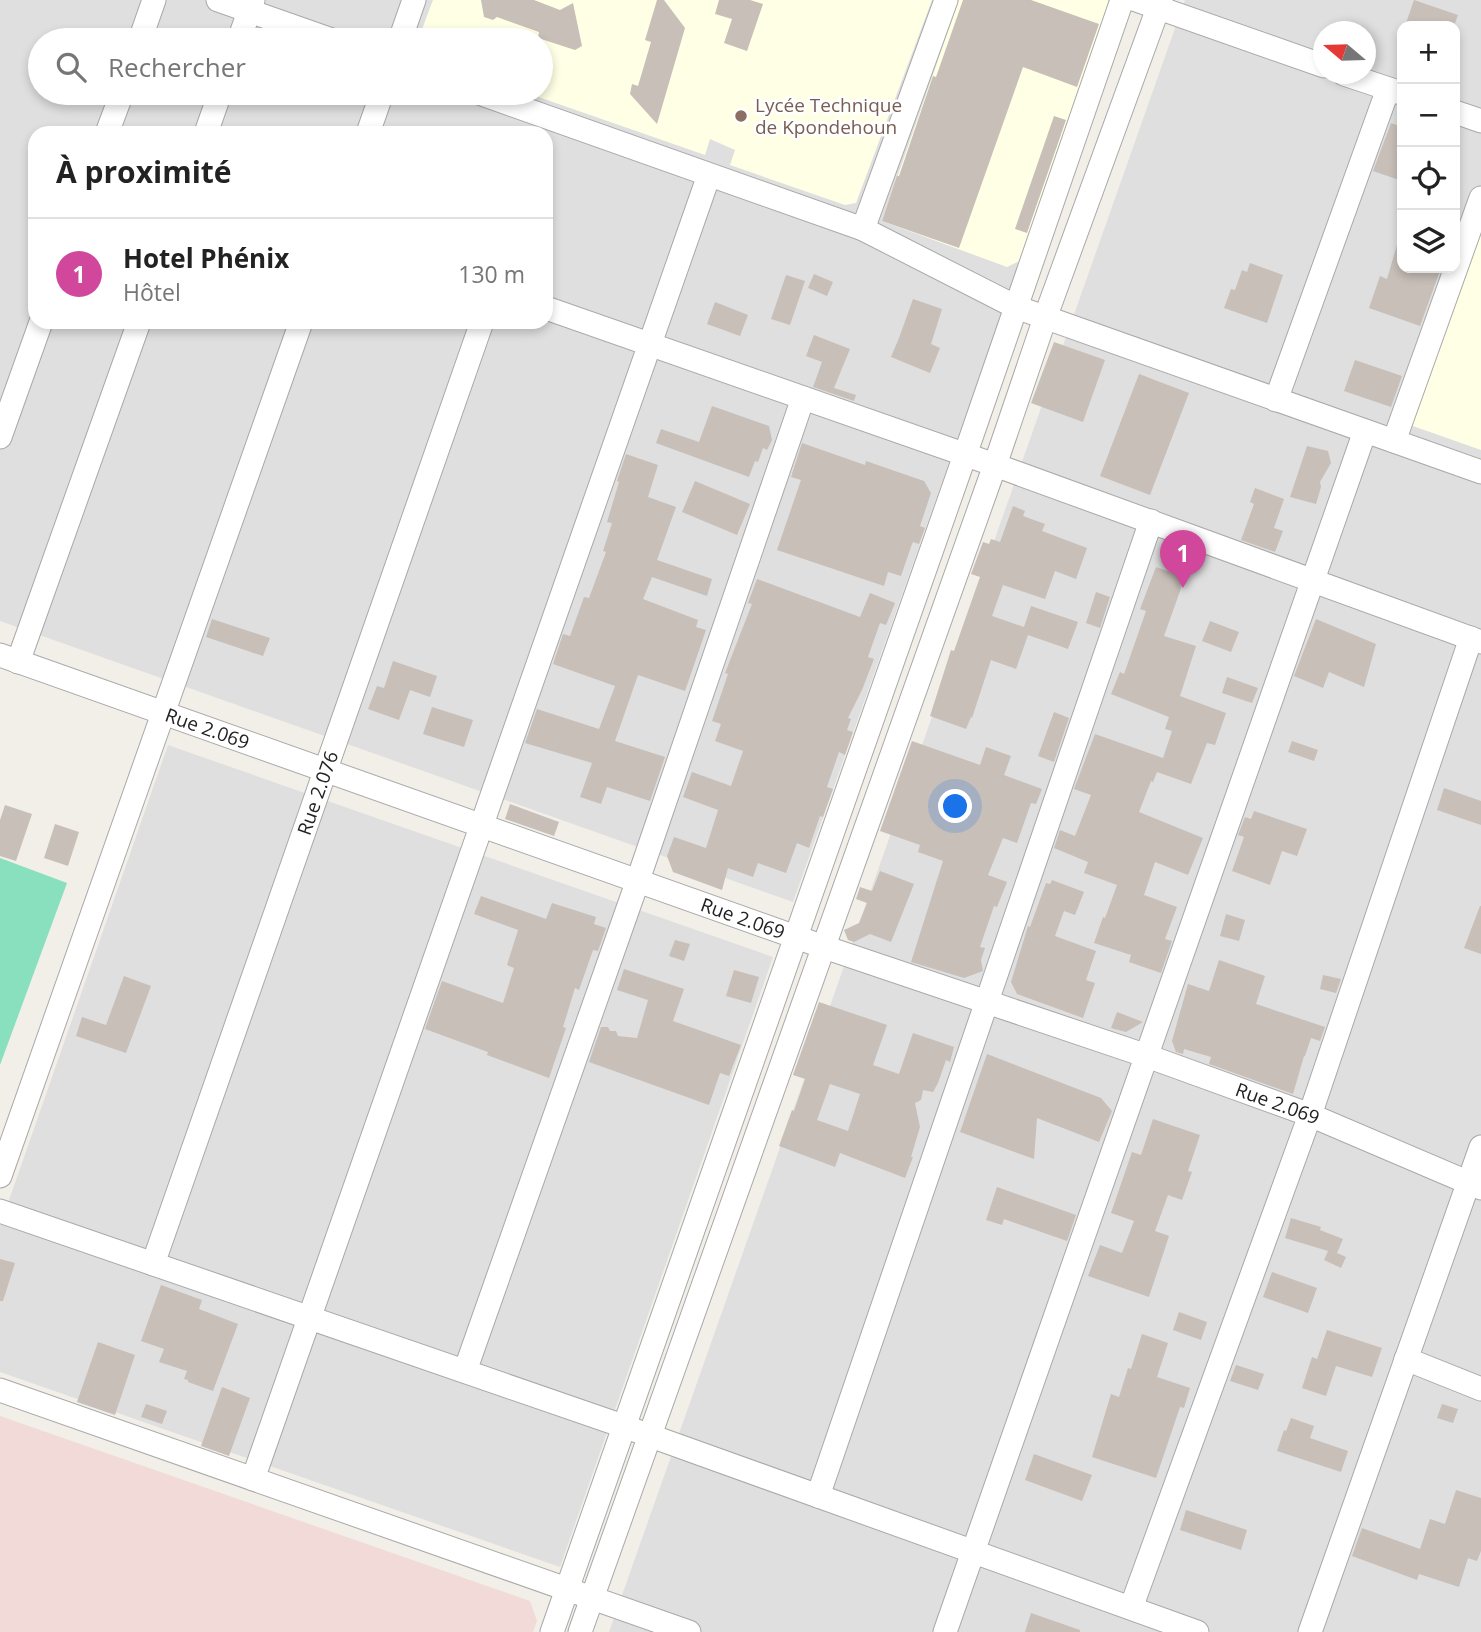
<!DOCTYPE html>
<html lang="fr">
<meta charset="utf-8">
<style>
body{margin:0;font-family:"Open Sans",sans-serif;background:#f6f6f6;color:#222}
.controls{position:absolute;right:21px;top:21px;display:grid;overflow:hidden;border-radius:14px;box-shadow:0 4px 10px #0003}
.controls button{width:63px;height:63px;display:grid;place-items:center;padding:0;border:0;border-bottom:2px solid #e0e0e0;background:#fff;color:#222;font:35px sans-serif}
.compass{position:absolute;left:1313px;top:21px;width:63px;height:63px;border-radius:50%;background:#fff;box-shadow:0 4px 10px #0003;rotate:289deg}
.you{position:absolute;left:956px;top:807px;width:24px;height:24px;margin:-18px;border:5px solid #fff;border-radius:50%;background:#1a73e8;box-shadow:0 0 0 10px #1a73e833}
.badge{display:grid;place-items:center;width:46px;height:46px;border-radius:50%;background:#0b8043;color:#fff;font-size:23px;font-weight:700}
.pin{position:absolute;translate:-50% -58px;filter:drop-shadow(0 2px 4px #0008)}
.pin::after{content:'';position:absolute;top:37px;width:24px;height:21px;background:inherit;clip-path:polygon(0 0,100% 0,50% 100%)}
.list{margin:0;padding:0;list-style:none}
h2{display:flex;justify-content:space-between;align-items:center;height:91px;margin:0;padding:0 28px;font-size:30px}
h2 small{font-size:23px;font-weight:400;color:#767676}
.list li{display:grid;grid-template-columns:46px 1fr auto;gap:21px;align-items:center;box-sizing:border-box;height:112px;padding:0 28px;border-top:2px solid #e0e0e0}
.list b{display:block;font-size:26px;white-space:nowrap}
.list p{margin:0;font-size:23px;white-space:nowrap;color:#767676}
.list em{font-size:23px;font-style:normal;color:#767676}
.icon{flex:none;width:38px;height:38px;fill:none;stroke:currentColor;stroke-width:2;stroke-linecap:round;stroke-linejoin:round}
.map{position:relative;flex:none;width:1481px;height:1632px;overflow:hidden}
.search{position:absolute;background:#fff;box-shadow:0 4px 10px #0003;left:28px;top:28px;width:525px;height:77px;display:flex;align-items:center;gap:18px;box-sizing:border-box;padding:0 24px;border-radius:38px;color:#767676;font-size:26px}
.panel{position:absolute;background:#fff;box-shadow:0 4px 10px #0003;left:28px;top:126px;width:525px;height:203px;border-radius:21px}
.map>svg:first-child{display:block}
</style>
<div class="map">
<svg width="1481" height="1632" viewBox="0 0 1481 1632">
<rect width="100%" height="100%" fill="#f2efe9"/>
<path fill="#e0dfdf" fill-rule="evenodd" d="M0,0H1113L793,902L0,621ZM40,40H541V93H40ZM35,133H546V322H35Z
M1185,0H1481V1632H609ZM1402,26H1455V268H1402ZM1324,32H1366V74H1324Z
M168,745L773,957L560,1567L0,1372V1226Z"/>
<path fill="#f2dad9" d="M0,1416L530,1601L537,1621L533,1632H0Z"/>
<path fill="#ffffe5" d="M433,0H932L856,203L845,205L730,165L735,150L710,139L705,155L527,93H541V40H418Z
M959,0H1108L1111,9L1022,260L1007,267L882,221Z
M1481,228V450L1410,425Z"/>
<path fill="#88e0be" d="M0,858L67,883L0,1065Z"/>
<path fill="#c7bfb8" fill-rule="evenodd" d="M481,0H534L560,10L573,3L582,46L575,50L538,38L539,32L497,17L493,20L484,17Z
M657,0H664L685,28L657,124L630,94L632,84L638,86L651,42L645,40Z
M719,0H750L763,4L747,51L724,43L732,19L715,14Z
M963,0H1031L1099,24L1077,87L1023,67L959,248L882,221L897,176H899L933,76L936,77Z
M1414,0L1458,15L1454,26H1405Z
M1054,116L1066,120L1027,233L1015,229Z
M1391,123L1402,127V181L1373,171Z
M1399,238H1402V268H1441L1420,326L1369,308L1380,276L1387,279Z
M1250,263L1283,275L1267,323L1224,308L1231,289L1235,290L1242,270L1247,272Z
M814,274L833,282L827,296L808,288Z
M786,275L805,281L790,325L771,319Z
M913,299L942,309L931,344L940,348L930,373L891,357L899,338Z
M715,302L748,315L740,336L707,324Z
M814,335L850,349L834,388L856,395L854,401L813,387L822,362L806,356Z
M1054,342L1105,360L1083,422L1031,403Z
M1355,360L1402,376L1391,407L1344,391Z
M1139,374L1189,393L1150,495L1100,476Z
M712,406L769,426L772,440L767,450L763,448L758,462L755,461L749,477L656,443L661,429L699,442Z
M802,443L865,465L866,461L924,481L931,493L920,526L925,528L919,544L913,542L912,544L901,576L888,572L884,586L777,550L801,480L791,477Z
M1307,446L1328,451L1331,463L1320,482L1321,487L1316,504L1290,497Z
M626,454L658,465L648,497L676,507L657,560L712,579L707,596L652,577L643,599L698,620L696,627L706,630L685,691L638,675L615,741L665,757L650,801L607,787L601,804L580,797L592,763L525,743L537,709L599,729L615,686L553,664L563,634L570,636L584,597L589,598L606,552L603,551L612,523L607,522L619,482L617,481Z
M695,481L750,504L737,535L682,512Z
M1255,488L1284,499L1274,528L1283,531L1275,552L1241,540L1254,504L1250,502Z
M1013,506L1025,511L1023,516L1045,524L1042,531L1087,548L1076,579L1055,571L1045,599L1003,585L992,616L1024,627L1031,606L1078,622L1068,649L1028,635L1016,669L991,660L972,718L971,717L966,729L930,716L951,650L954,651L980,577L971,574L983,542L989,544L991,539L1000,542Z
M1156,567L1185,577L1164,636L1196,646L1180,696L1226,713L1215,745L1207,743L1191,784L1157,772L1153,782L1151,781L1139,812L1203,838L1188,875L1155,862L1144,895L1177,907L1165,939L1172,941L1161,973L1129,962L1131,955L1094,943L1103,917L1105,918L1117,885L1084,873L1088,862L1054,848L1060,830L1075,836L1091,795L1074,789L1095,734L1163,758L1172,731L1165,729L1169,717L1111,694L1120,672L1124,674L1146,611L1140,609Z
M757,579L860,617L870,593L895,603L886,625L880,623L868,657L874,659L862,690L848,718L851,719L847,730L853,732L845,755L839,752L827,787L833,789L823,817L820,816L809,848L797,843L786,873L758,863L753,877L728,868L722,890L673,872L667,856L674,837L706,848L718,810L683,797L692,772L731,786L743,751L715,741L721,724L712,721L728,674L725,673L752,604L748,603Z
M1096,592L1110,597L1100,628L1086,623Z
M212,619L270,638L263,656L206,637Z
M1316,619L1376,644L1364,687L1329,672L1323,688L1294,676Z
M1210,621L1239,632L1231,652L1202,641Z
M393,661L437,676L430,697L410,690L399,720L368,709L377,686L384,688Z
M1227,677L1258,688L1252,703L1222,693Z
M432,707L473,720L464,747L423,734Z
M1054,712L1069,718L1054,762L1038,756Z
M912,741L980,765L986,747L1011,756L1004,775L1042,789L1036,804L1031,803L1017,843L1003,838L988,875L1007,882L997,907L994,906L980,947L985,948L981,960L983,971L964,978L911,962L943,861L918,852L920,845L880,831Z
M1292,741L1318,750L1314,761L1288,752Z
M1444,788L1481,801V825L1437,810Z
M510,804L559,822L554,836L505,819Z
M5,805L32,814L16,861L0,856V820Z
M1254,811L1307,829L1297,856L1282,851L1270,885L1232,871L1244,837L1238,835L1245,817L1251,819Z
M55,824L79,832L68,866L44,858Z
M880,871L914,884L891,942L870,934L854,942L848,940L844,930L859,923L867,903L856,899L860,887L872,891Z
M1052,880L1084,892L1075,915L1064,911L1055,936L1096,951L1086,980L1095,983L1083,1018L1017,994L1011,982L1028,926L1030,927L1046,883L1050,884Z
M481,896L546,919L552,903L596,917L594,924L606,928L598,951L593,950L579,990L575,988L563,1027L566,1028L549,1078L487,1055L488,1052L425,1029L442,981L503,1003L514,968L507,965L518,930L474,914Z
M1480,906H1481V954L1464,948Z
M1226,914L1245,920L1239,941L1220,936Z
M675,940L690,944L684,961L669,956Z
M1219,960L1265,976L1256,1004L1325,1027L1320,1041L1311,1038L1305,1056H1304L1293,1094L1209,1064L1211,1057L1184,1049L1183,1054L1176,1052L1172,1041L1188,984L1209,991Z
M624,969L684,989L673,1021L741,1045L729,1076L720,1073L709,1105L589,1062L601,1027H608L610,1031H616L618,1036L637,1038L648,1000L617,990Z
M734,970L759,977L751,1003L726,996Z
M1323,975L1341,979L1336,993L1320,989Z
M124,976L151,986L126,1053L76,1036L82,1017L106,1025Z
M819,1002L887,1025L873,1065L899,1074L913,1033L954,1047L950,1062L946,1060L938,1083L933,1092L923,1090L921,1100L915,1103L920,1127L911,1157H913L905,1178L840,1153L835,1167L779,1146L792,1110L794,1111L805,1079L793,1075ZM830,1084L860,1094L848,1131L817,1120Z
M1117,1012L1143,1022L1126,1032L1111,1028Z
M987,1054L1101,1098L1112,1111L1099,1142L1037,1118L1034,1159L960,1132Z
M1153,1119L1200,1135L1188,1171L1192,1172L1182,1200L1168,1195L1155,1231L1169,1236L1149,1297L1088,1276L1100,1245L1122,1253L1134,1221L1111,1213L1132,1152L1141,1155Z
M997,1187L1076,1215L1067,1241L1004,1219L1002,1225L986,1220Z
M1291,1218L1321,1227L1320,1230L1343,1239L1337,1253L1346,1257L1341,1268L1324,1260L1328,1251L1285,1238Z
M0,1259L15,1263L3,1301H0Z
M1272,1272L1317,1288L1308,1313L1263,1297Z
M161,1285L202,1300L199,1309L238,1324L213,1391L188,1382V1380L184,1379L187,1371L159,1362L164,1349L141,1341Z
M1179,1312L1207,1322L1201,1340L1173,1330Z
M1327,1330L1382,1348L1372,1377L1336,1366L1326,1396L1302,1388L1312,1357L1317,1359Z
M1142,1334L1168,1343L1157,1377L1190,1388L1184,1408L1180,1407L1156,1478L1092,1457L1111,1394L1119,1397L1128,1368L1131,1369Z
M98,1342L135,1355L115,1415L77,1402Z
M1236,1365L1264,1374L1258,1390L1230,1381Z
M222,1387L250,1398L229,1456L201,1446Z
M146,1404L167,1411L162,1424L141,1417Z
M1442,1404L1458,1409L1453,1423L1437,1418Z
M1291,1418L1314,1426L1310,1438L1348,1451L1341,1472L1277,1451L1284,1430L1286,1431Z
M1034,1454L1092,1475L1082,1501L1025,1480Z
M1456,1490L1481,1498V1551L1477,1561L1468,1558L1459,1587L1419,1574L1417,1580L1352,1556L1362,1528L1420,1549L1430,1519L1445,1524Z
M1186,1510L1247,1530L1241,1550L1180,1530Z
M1031,1613L1080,1630V1632H1025Z"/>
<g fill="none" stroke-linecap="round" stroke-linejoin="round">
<g stroke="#a9a9a9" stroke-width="25">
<g id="minor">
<path d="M218,0L332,40"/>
<path d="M1136,0L1324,66"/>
<path d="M140,40L154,0"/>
<path d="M239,40L253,0"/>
<path d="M400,40L414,0"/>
<path d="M1344,74L1401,93"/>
<path d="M479,93L863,229L1016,307L1481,472"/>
<path d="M1455,112L1481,121"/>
<path d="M107,133L122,93"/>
<path d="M206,133L220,93"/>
<path d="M368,133L382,93"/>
<path d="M863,229L946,0"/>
<path d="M546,308L995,465L1481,642"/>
<path d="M1276,400L1388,89"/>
<path d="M0,437L41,322"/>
<path d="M1394,441L1481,198"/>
<path id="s1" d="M0,655L824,947L1147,1056L1310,1115L1481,1188"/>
<path d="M18,662L139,322"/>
<path d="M0,1176L301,322"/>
<path d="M0,1211L623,1426L1197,1632"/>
<path id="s2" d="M153,1264L482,322"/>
<path d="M1406,1359L1481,1389"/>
<path d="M465,1371L638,880L803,398"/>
<path d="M0,1390L689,1632"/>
<path d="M253,1479L709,175"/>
<path d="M818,1496L1151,521"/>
<path d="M1131,1608L1310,1115L1471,638"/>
<path d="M552,1632L965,455L1122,0"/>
<path d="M580,1632L995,465L1045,318L1161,0"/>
<path d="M945,1632L1365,431"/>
<path d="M1310,1632L1481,1147"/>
</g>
</g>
<use href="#minor" stroke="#fff" stroke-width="23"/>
</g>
<circle fill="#8d6e63" stroke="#fff" stroke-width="2.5" cx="741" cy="116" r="7"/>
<g text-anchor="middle" stroke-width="5" stroke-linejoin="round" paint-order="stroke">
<g font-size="19" fill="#785e54" stroke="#fff" text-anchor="start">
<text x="755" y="112">Lycée Technique<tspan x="755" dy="22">de Kpondehoun</tspan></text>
</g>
<g font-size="19" fill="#222" stroke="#fff">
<text dy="7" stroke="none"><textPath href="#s1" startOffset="220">Rue 2.069</textPath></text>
<text dy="7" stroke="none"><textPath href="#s2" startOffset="499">Rue 2.076</textPath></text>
<text dy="7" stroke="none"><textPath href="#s1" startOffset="788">Rue 2.069</textPath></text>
<text dy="7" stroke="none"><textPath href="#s1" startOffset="1354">Rue 2.069</textPath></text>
</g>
</g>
</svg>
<div class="controls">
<button>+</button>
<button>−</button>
<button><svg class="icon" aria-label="locate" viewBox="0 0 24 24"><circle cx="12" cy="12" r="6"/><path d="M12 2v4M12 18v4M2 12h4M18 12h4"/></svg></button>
<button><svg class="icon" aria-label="layers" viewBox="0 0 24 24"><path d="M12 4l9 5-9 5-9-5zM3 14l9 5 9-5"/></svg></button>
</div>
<svg class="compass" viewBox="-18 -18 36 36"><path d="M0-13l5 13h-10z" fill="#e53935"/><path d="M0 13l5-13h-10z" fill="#767676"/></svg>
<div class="you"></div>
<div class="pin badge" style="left:1183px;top:588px;background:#d1479c">1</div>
<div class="search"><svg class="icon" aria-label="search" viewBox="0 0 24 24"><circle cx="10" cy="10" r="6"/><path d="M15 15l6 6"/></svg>Rechercher</div>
<section class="panel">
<h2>À proximité<small></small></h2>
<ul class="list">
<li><span class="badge" style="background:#d1479c">1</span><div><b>Hotel Phénix</b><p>Hôtel</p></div><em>130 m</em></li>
</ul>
</section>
</div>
